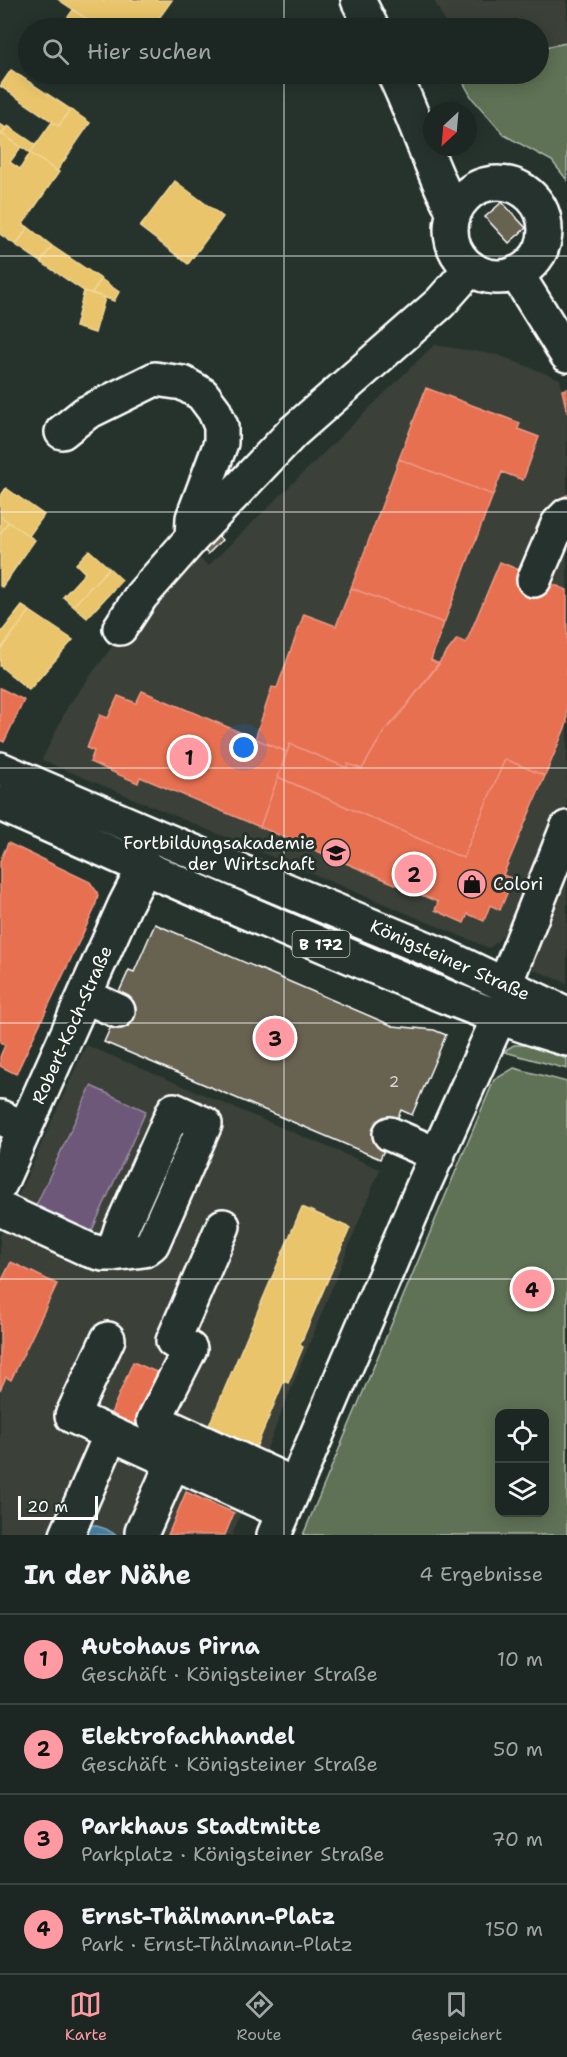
<!DOCTYPE html>
<html lang="de">
<meta charset="utf-8">
<style>
body{margin:0;font-family:"Shantell Sans",sans-serif;background:#252e2a;color:#f1f3f6}
.controls{position:absolute;right:18px;bottom:18px;display:grid;overflow:hidden;border-radius:12px;box-shadow:0 3px 15px #0003}
.controls button{width:54px;height:54px;display:grid;place-items:center;padding:0;border:0;border-bottom:2px solid #3a4340;background:#1c2622;color:#f1f3f6;font:30px sans-serif}
.compass{position:absolute;left:423px;top:102px;width:54px;height:54px;border-radius:50%;background:#1c2622;box-shadow:0 3px 15px #0003;rotate:206deg}
.scale{position:absolute;left:18px;bottom:15px;width:80px;box-sizing:border-box;padding-left:6px;border:3px solid #fff;border-top:0;font-size:16px;line-height:21px;white-space:nowrap;color:#fff;-webkit-text-stroke:4px #26332d;paint-order:stroke}
.you{position:absolute;left:244px;top:748px;width:21px;height:21px;margin:-15px;border:4px solid #fff;border-radius:50%;background:#1a73e8;box-shadow:0 0 0 9px #1a73e833}
.badge{display:grid;place-items:center;width:39px;height:39px;border-radius:50%;background:#ff9aa2;color:#111;font-size:20px;font-weight:700}
.pin{position:absolute;translate:-50% -50%;border:3px solid #fff;box-shadow:0 2px 6px #0006}
.list{margin:0;padding:0;list-style:none}
h2{display:flex;justify-content:space-between;align-items:center;height:78px;margin:0;padding:0 24px;font-size:26px}
h2 small{font-size:20px;font-weight:400;color:#a0a5a5}
.list li{display:grid;grid-template-columns:39px 1fr auto;gap:18px;align-items:center;box-sizing:border-box;height:90px;padding:0 24px;border-top:2px solid #3a4340}
.list b{display:block;font-size:22px;white-space:nowrap}
.list p{margin:0;font-size:20px;white-space:nowrap;color:#a0a5a5}
.list em{font-size:20px;font-style:normal;color:#a0a5a5}
.icon{flex:none;width:33px;height:33px;fill:none;stroke:currentColor;stroke-width:2;stroke-linecap:round;stroke-linejoin:round}
.map{position:relative;flex:none;width:567px;height:1535px;overflow:hidden}
.search{position:absolute;background:#1c2622;box-shadow:0 3px 15px #0003;left:18px;right:18px;top:18px;height:66px;display:flex;align-items:center;gap:15px;box-sizing:border-box;padding:0 21px;border-radius:33px;color:#a0a5a5;font-size:22px}
.sheet{height:438px;background:#1c2622}
nav{display:flex;justify-content:space-around;align-items:center;box-sizing:border-box;height:84px;border-top:2px solid #3a4340;background:#1c2622;font-size:16px;color:#a0a5a5}
nav a{display:grid;justify-items:center;gap:3px}
nav .on{color:#ff9aa2}
.map>svg:first-child{display:block}
</style>
<div class="map">
<svg width="567" height="1535" viewBox="0 0 567 1535">
<rect width="100%" height="100%" fill="#26332d"/>
<filter id="ink" filterUnits="userSpaceOnUse"><feTurbulence type="fractalNoise" baseFrequency=".0167" numOctaves="2"/><feDisplacementMap in="SourceGraphic" scale="12" xChannelSelector="R" yChannelSelector="G"/><feConvolveMatrix kernelMatrix="1 2 1 2 8 2 1 2 1" color-interpolation-filters="sRGB"/></filter>
<g filter="url(#ink)">
<path fill="#3a4138" d="M434,0H567V43L539,48L538,28H448Z
M434,345L498,355L560,379L562,390L567,413V983L522,965L535,932L510,922L505,932L496,943L489,948L42,760L68,706L114,644L191,550L208,566Z
M86,1045L380,1169L232,1535H0V1236Z"/>
<path fill="#5f7255" stroke="#afb8aa" stroke-width="1.5" fill-rule="evenodd" d="M567,43V180L552,161L504,135L472,98L463,82L462,74H538L539,48Z
M187,865L427,965L423,974L184,869Z
M514,1045H528L567,1059V1069L505,1052L507,1049Z
M514,1068L567,1082V1535H303L494,1080ZM500,1414H544V1512H500Z"/>
<path fill="#e9c46a" stroke="#f0d697" stroke-width="1.5" d="M59,0H100L103,2L104,0H172L152,28H101Z
M73,10L101,28H71L63,24Z
M11,70L70,109L59,126L0,86Z
M70,109L90,123L57,171L30,153L52,122L59,126Z
M0,124L6,128L0,137Z
M8,126L36,145L30,153L2,134Z
M2,134L21,147L10,162L20,169L30,153L59,172L23,224L28,227L16,245L0,234V137Z
M175,181L223,217L188,264L140,227Z
M28,227L52,246L41,262L16,245Z
M52,246L101,279L92,293L84,291L41,262Z
M101,279L119,292L114,301L92,293Z
M84,291L105,298L95,333L75,327Z
M6,488L44,515L29,536L0,516V497Z
M0,516L8,522L0,534Z
M8,522L35,540L2,587L0,586V534Z
M89,550L109,568L73,606L63,597L85,573L76,564Z
M109,568L122,580L87,618L73,606Z
M22,606L30,611L0,650V634Z
M30,611L73,640L29,690L0,666V650Z
M302,1207L350,1228L300,1345L303,1347L288,1383L284,1381L255,1450L207,1430Z"/>
<path fill="#e76f51" stroke="#ee9a85" stroke-width="1.5" d="M426,388L520,423L518,429L539,437L523,480L502,472L493,495L399,459Z
M567,389V413L562,390Z
M399,459L493,495L444,623L351,588Z
M567,495V542L550,583L567,590V723L545,776L505,759L463,858L278,777L290,744L347,768L348,764L362,769L385,730L400,714L457,639L466,643L500,562L519,570L540,521L555,501Z
M351,588L444,623L431,660L439,664L400,714L385,730L362,769L348,764L347,768L290,744L287,752L255,739L272,687L277,688L304,614L336,626Z
M0,688L24,700L4,742L0,740Z
M142,691L287,752L260,827L140,777L138,783L90,762L94,751L87,748L100,715L108,718L118,696L136,703Z
M505,759L545,776L503,875L513,879L500,910L490,905L484,921L468,914L464,923L435,910L438,902L260,827L278,777L463,858Z
M8,843L90,882L97,892L98,896L94,910L16,1074L0,1066V1057L5,1045L0,1042V861Z
M11,1262L57,1284L11,1380L6,1377L0,1390V1284Z
M133,1362L161,1374L136,1432L108,1420Z
M186,1492L234,1513L225,1535H168Z"/>
<path fill="#6d597a" stroke="#998ba2" stroke-width="1.5" d="M91,1086L146,1111L89,1237L33,1212Z"/>
<path fill="#457b9d" stroke="#7da3ba" stroke-width="1.5" d="M84,1522L106,1529L116,1535H78Z"/>
<path fill="#686251" stroke="#fff" stroke-width="1.5" d="M502,202L526,228L509,243L485,217Z
M214,532L222,540L208,554L200,546Z
M155,924L393,1026L434,1030L446,1035L412,1115L401,1110L380,1159L104,1042L125,995L119,992L129,970L134,972Z"/>
<g fill="none" stroke-linecap="round" stroke-linejoin="round">
<g stroke="#fff" stroke-width="38">
<path id="minor" d="M358,0L372,28
M394,74C416,119 430,168 454,213
M451 230a47 47 0 1 1 94 0a47 47 0 1 1-94 0Z
M516,273L567,355
M62,432L86,413L155,379L183,383L202,394L214,410L221,426V443L193,518L192,538L141,596L120,628
M192,538L293,432L440,303L471,268
M534,580L558,524L567,515
M505,984L567,828
M85,996L118,1011
M0,1117L25,1129
M390,1134L438,1155
M0,1184L125,905L145,866
M0,1209L89,1250L103,1254H113L144,1250L152,1244L205,1124L174,1110L121,1229L113,1254
M223,1226L173,1341L190,1349L154,1420L295,1485
M108,1339L72,1416L283,1512
M142,1532L173,1462
M67,1535L111,1434
M274,1535L424,1184L499,1017"/>
</g>
<g stroke="#fff" stroke-width="38">
<path id="major" d="M0,769L158,837L442,955L567,1014
M0,804C114,854 227,905 342,953C416,985 490,1017 567,1039"/>
</g>
<use href="#minor" stroke="#26332d" stroke-width="33"/>
<use href="#major" stroke="#26332d" stroke-width="33"/>
</g>
</g>
<path fill="none" stroke="#fff" stroke-width="1.5" stroke-opacity="0.55" d="M284,0V28M284,74V1535M0,256H567M0,512H567M0,768H567M0,1023H567M0,1279H567"/>
<defs>
<g id="school-disc" transform="scale(1.5)"><circle r="9.5" fill="#ff9aa2" stroke="#26332d"/><path d="M0-5L7-2L0 1L-7-2ZM-4 1L0 2.5L4 1V4Q0 6-4 4Z" fill="#111"/></g>
<g id="shop-disc" transform="scale(1.5)"><circle r="9.5" fill="#ff9aa2" stroke="#26332d"/><path d="M-5-2.5h2.3a2.7 3.5 0 0 1 5.4 0H5L5.5 6h-11ZM-1.5-2.5h3a1.5 2.3 0 0 0-3 0Z" fill="#111"/></g>
</defs>
<g fill-rule="evenodd">
<use href="#school-disc" x="336" y="853"/>
<use href="#shop-disc" x="472" y="884"/>
</g>
<g text-anchor="middle" stroke-width="6" stroke-linejoin="round" paint-order="stroke">
<g font-size="15" fill="#d9d8d4">
<text x="394" y="1087">2</text>
</g>
<rect fill="#26332d" stroke="#bec2c0" stroke-width="1.5" x="292.5" y="931" width="57" height="26" rx="4.5"/>
<g font-size="16" font-weight="bold" fill="#fff">
<text x="321" y="950">B 172</text>
</g>
<g font-size="18" fill="#fff" stroke="#26332d" text-anchor="end">
<text x="315" y="849">Fortbildungsakademie<tspan x="315" dy="21">der Wirtschaft</tspan></text>
<text x="493" y="890" text-anchor="start">Colori</text>
</g>
<g font-size="18" fill="#fff" stroke="#26332d">
<text transform="translate(450 960) rotate(24)" y="6">Königsteiner Straße</text>
<text transform="translate(72 1025) rotate(-66)" y="6">Robert-Koch-Straße</text>
</g>
</g>
</svg>
<div class="controls">
<button><svg class="icon" aria-label="locate" viewBox="0 0 24 24"><circle cx="12" cy="12" r="6"/><path d="M12 2v4M12 18v4M2 12h4M18 12h4"/></svg></button>
<button><svg class="icon" aria-label="layers" viewBox="0 0 24 24"><path d="M12 4l9 5-9 5-9-5zM3 14l9 5 9-5"/></svg></button>
</div>
<svg class="compass" viewBox="-18 -18 36 36"><path d="M0-13l5 13h-10z" fill="#e53935"/><path d="M0 13l5-13h-10z" fill="#a0a5a5"/></svg>
<div class="scale">20 m</div>
<div class="you"></div>
<div class="pin badge" style="left:189px;top:757px">1</div>
<div class="pin badge" style="left:414px;top:874px">2</div>
<div class="pin badge" style="left:275px;top:1038px">3</div>
<div class="pin badge" style="left:532px;top:1289px">4</div>
<div class="search"><svg class="icon" aria-label="search" viewBox="0 0 24 24"><circle cx="10" cy="10" r="6"/><path d="M15 15l6 6"/></svg>Hier suchen</div>
</div>
<section class="sheet">
<h2>In der Nähe<small>4 Ergebnisse</small></h2>
<ul class="list">
<li><span class="badge">1</span><div><b>Autohaus Pirna</b><p>Geschäft · Königsteiner Straße</p></div><em>10 m</em></li>
<li><span class="badge">2</span><div><b>Elektrofachhandel</b><p>Geschäft · Königsteiner Straße</p></div><em>50 m</em></li>
<li><span class="badge">3</span><div><b>Parkhaus Stadtmitte</b><p>Parkplatz · Königsteiner Straße</p></div><em>70 m</em></li>
<li><span class="badge">4</span><div><b>Ernst-Thälmann-Platz</b><p>Park · Ernst-Thälmann-Platz</p></div><em>150 m</em></li>
</ul>
</section>
<nav>
<a class="on"><svg class="icon" aria-label="map" viewBox="0 0 24 24"><path d="M3 6l6-2 6 2 6-2v14l-6 2-6-2-6 2zM9 4v14M15 6v14"/></svg>Karte</a>
<a><svg class="icon" aria-label="directions" viewBox="0 0 24 24"><path d="M12 3l9 9-9 9-9-9zM9 14v-3h6M13 9l2 2-2 2"/></svg>Route</a>
<a><svg class="icon" aria-label="saved" viewBox="0 0 24 24"><path d="M7 4h10v16l-5-4-5 4z"/></svg>Gespeichert</a>
</nav>
